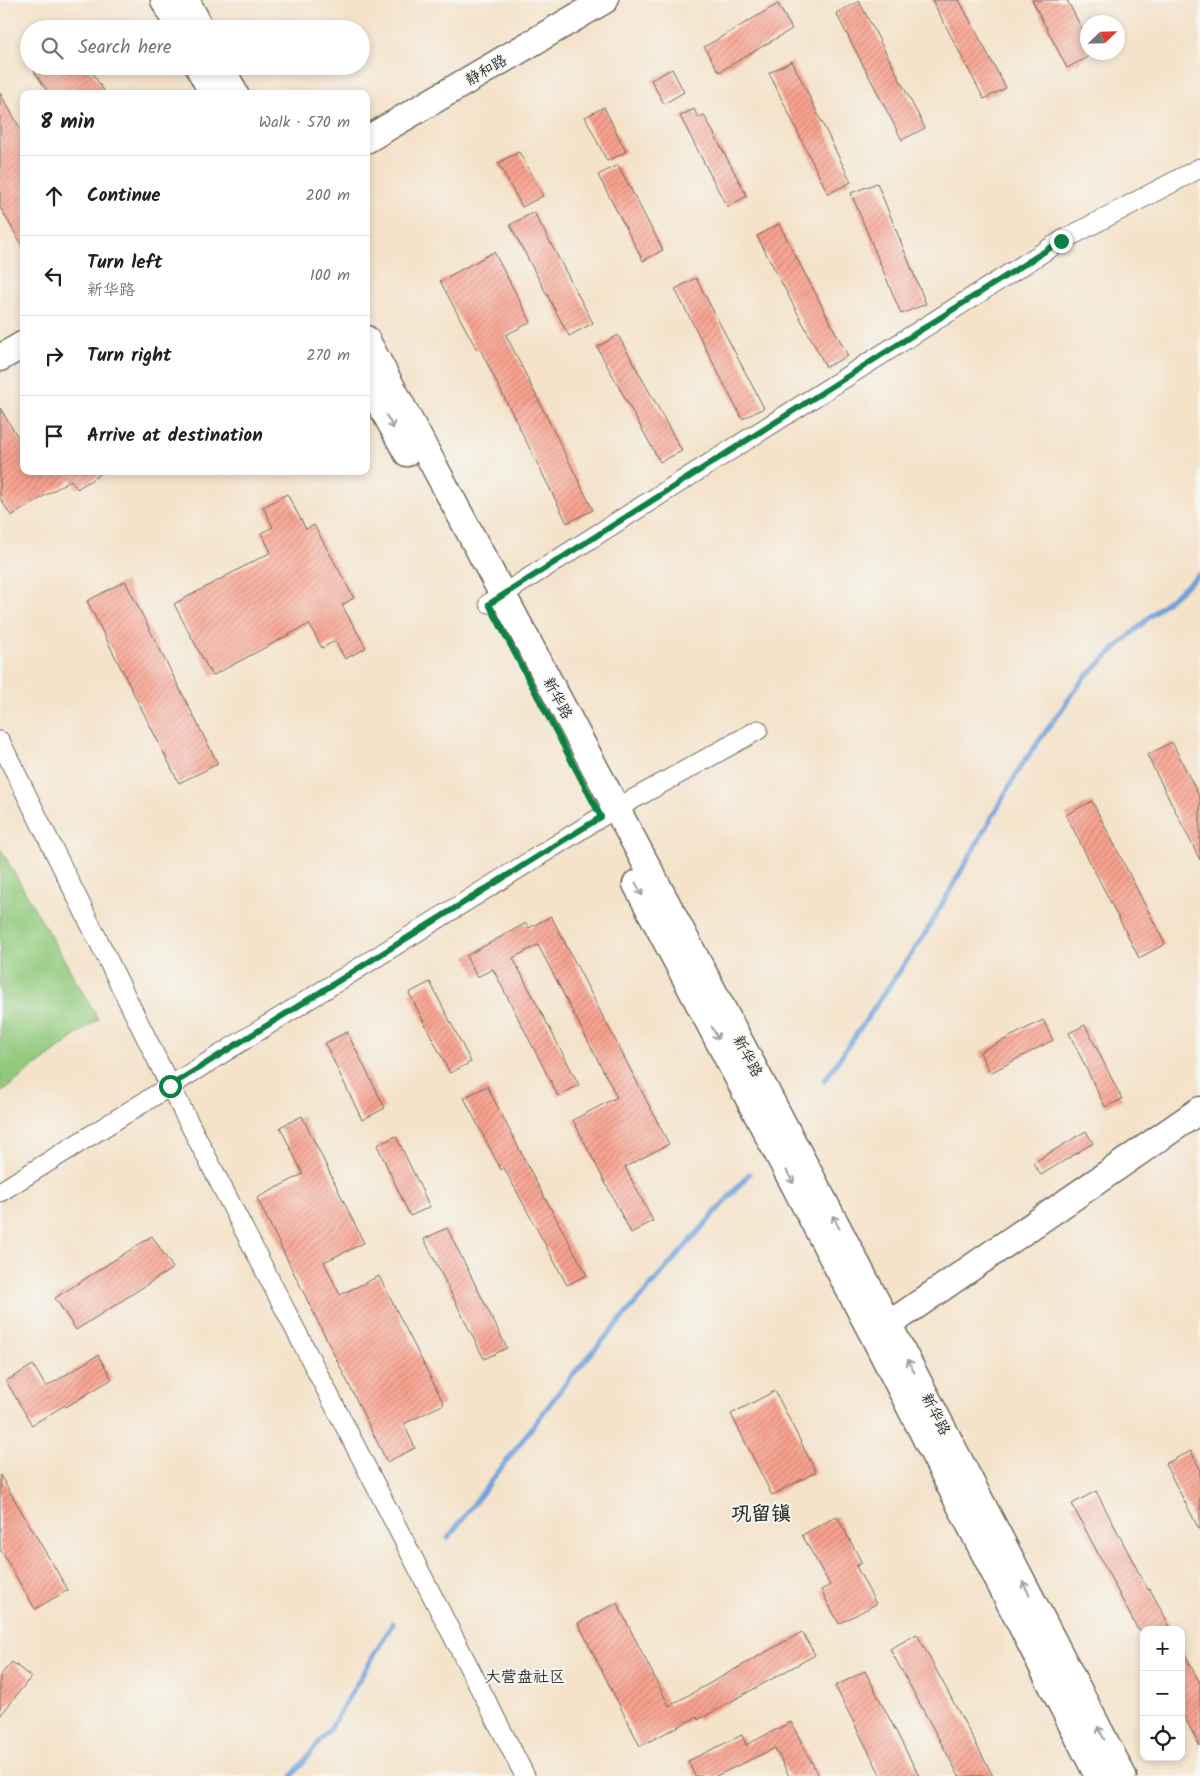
<!DOCTYPE html>
<meta charset="utf-8">
<style>
body{margin:0;font-family:Kalam,"LXGW WenKai TC",sans-serif;background:#f2f2f2;color:#202124}
.controls{position:absolute;right:15px;bottom:15px;display:grid;overflow:hidden;border-radius:10px;box-shadow:0 2px 8px #0003}
.controls button{width:45px;height:45px;display:grid;place-items:center;padding:0;border:0;border-bottom:1px solid #e0e0e0;background:#fff;color:#202124;font:25px sans-serif}
.compass{position:absolute;left:1080px;top:15px;width:45px;height:45px;border-radius:50%;background:#fff;box-shadow:0 2px 8px #0003;rotate:67deg}
.stop{position:absolute;width:15px;height:15px;margin:-11px;border:4px solid #0b8043;border-radius:50%;background:#fff}
.stop.end{background:#0b8043;border-color:#fff;box-shadow:0 1px 5px #0008}
.list{margin:0;padding:0;list-style:none}
h2{display:flex;justify-content:space-between;align-items:center;height:65px;margin:0;padding:0 20px;font-size:21px}
h2 small{font-size:16px;font-weight:400;color:#757577}
.list li{display:grid;grid-template-columns:32px 1fr auto;gap:15px;align-items:center;box-sizing:border-box;height:80px;padding:0 20px;border-top:1px solid #e0e0e0}
.list b{display:block;font-size:19px;white-space:nowrap}
.list p{margin:0;font-size:16px;white-space:nowrap;color:#757577}
.list em{font-size:16px;font-style:normal;color:#757577}
.icon{flex:none;width:28px;height:28px;fill:none;stroke:currentColor;stroke-width:2;stroke-linecap:round;stroke-linejoin:round}
.map{position:relative;flex:none;width:1200px;height:1776px;overflow:hidden}
.search{position:absolute;background:#fff;box-shadow:0 2px 8px #0003;left:20px;top:20px;width:350px;height:55px;display:flex;align-items:center;gap:12px;box-sizing:border-box;padding:0 18px;border-radius:28px;color:#757577;font-size:19px}
.panel{position:absolute;background:#fff;box-shadow:0 2px 8px #0003;left:20px;top:90px;width:350px;height:385px;border-radius:10px}
.map>svg:first-child{display:block}
</style>
<div class="map">
<svg width="1200" height="1776" viewBox="0 0 1200 1776">
<defs>
<pattern id="building-hatch" width="6" height="6" patternUnits="userSpaceOnUse" patternTransform="scale(1.25)"><rect width="6" height="6" fill="#f9a28f"/><path d="M-1 1l2-2M0 6l6-6M5 7l2-2" fill="none" stroke="#ca8475"/></pattern>
</defs>
<rect width="100%" height="100%" fill="#f6f6f2"/>
<filter id="ink" filterUnits="userSpaceOnUse"><feTurbulence type="fractalNoise" baseFrequency=".02" numOctaves="2"/><feDisplacementMap in="SourceGraphic" scale="10" xChannelSelector="R" yChannelSelector="G"/><feConvolveMatrix kernelMatrix="1 2 1 2 8 2 1 2 1" color-interpolation-filters="sRGB"/></filter>
<filter id="wash" filterUnits="userSpaceOnUse"><feTurbulence type="fractalNoise" baseFrequency=".0096" numOctaves="4" result="noise"/><feDisplacementMap in="SourceGraphic" scale="20" xChannelSelector="R" yChannelSelector="G"/><feGaussianBlur stdDeviation="1.12" result="paint"/><feColorMatrix in="noise" values="0 0 0 0 0 0 0 0 0 0 0 0 0 0 0 0 0 1.4 0 .05"/><feComposite in="paint" operator="in"/></filter>
<g filter="url(#wash)">
<rect width="100%" height="100%" fill="#f4e2c9"/>
<path fill="#90c97c" stroke="#5e7a54" d="M0,848L98,1019L0,1093Z"/>
<g fill="none" stroke-linecap="round" stroke-linejoin="round">
<path stroke="#6fa2da" stroke-width="5" d="M824,1081L925,934L1021,766L1084,678L1158,609L1200,574
M448,1538L568,1380L749,1174
M292,1776L330,1729L393,1623"/>
</g>
<g id="blocks">
<path fill="url(#building-hatch)" d="M932,0H959L1006,88L984,99Z
M1032,0H1067L1088,40V57L1067,68Z
M859,1L925,128L902,140L836,13Z
M778,4L792,29L719,72L704,47Z
M792,61L851,182L828,194L769,73Z
M41,66H88L106,94H49L34,71Z
M672,69L684,92L664,104L651,80Z
M0,93L24,135V249L0,207Z
M604,107L626,152L607,161L585,117Z
M694,109L698,118L704,115L747,196L727,207L680,116Z
M519,152L543,196L522,207L498,163Z
M618,165L663,250L643,261L598,175Z
M877,183L926,304L901,314L851,193Z
M534,212L593,323L569,336L510,225Z
M779,224L848,356L826,367L757,236Z
M494,252L531,322L506,335L593,510L567,523L480,349L477,350L440,281Z
M696,278L764,408L742,419L675,289Z
M618,335L682,451L660,462L597,347Z
M0,408L24,447V471H105L77,489L71,480L11,516L0,498Z
M287,494L306,529L314,525L354,598L342,605L366,648L345,659L335,641L322,648L309,624L212,676L174,604L271,552L261,533L273,527L263,507Z
M125,581L218,764L179,783L87,601Z
M1172,742L1200,798V860L1147,755Z
M1092,801L1165,944L1139,958L1066,815Z
M551,916L669,1144L625,1167L653,1221L631,1233L573,1120L617,1097L538,945L513,958L579,1085L558,1096L493,969L477,977L466,956L526,923L529,928Z
M430,982L471,1062L450,1073L409,993Z
M1043,1020L1053,1040L990,1073L980,1052Z
M1085,1025L1122,1099L1105,1107L1069,1033Z
M347,1032L385,1108L362,1120L325,1043Z
M487,1086L534,1178L587,1275L567,1285L504,1168L501,1170L464,1098Z
M302,1116L364,1243L324,1262L340,1295L379,1276L444,1404L404,1424L415,1448L387,1462L257,1198L303,1174L280,1127Z
M1086,1131L1093,1143L1041,1175L1033,1163Z
M396,1136L430,1207L410,1216L377,1145Z
M447,1228L507,1348L484,1359L424,1239Z
M152,1236L173,1268L76,1330L55,1298Z
M98,1355L112,1379L66,1407L65,1405L32,1425L6,1381L33,1365L46,1387Z
M775,1391L816,1472L772,1495L731,1414Z
M1191,1451L1200,1469V1531L1165,1464Z
M0,1475L68,1590L35,1609L0,1549Z
M1096,1491L1148,1590L1150,1589L1172,1630H1138L1072,1504Z
M837,1516L862,1563L856,1566L876,1604L839,1624L821,1590L830,1585L802,1535Z
M617,1603L669,1706L802,1632L815,1655L698,1720L697,1717L640,1746L578,1623Z
M917,1634L993,1776H959L890,1649Z
M1181,1648L1200,1683V1746L1181,1711Z
M12,1662L31,1677L0,1716V1676Z
M865,1671L919,1776H881L835,1686Z
M791,1722L819,1776H789L775,1748L716,1776H695L688,1761L742,1735L746,1745Z"/>
</g>
</g>
<g filter="url(#ink)">
<use href="#blocks" fill-opacity="0" stroke="#716b62" stroke-width="1"/>
<g fill="none" stroke-linecap="round" stroke-linejoin="round">
<g stroke="#716b62" stroke-width="21">
<path id="street" d="M489,603L1061,241L1200,168
M0,741L170,1086L525,1776
M0,1192L601,817L758,730"/>
</g>
<g stroke="#716b62" stroke-width="29">
<path id="secondary" d="M164,0L179,29
M186,0L201,29
M198,66L213,94
M221,66L235,94
M366,140L605,0
M366,339C622,816 875,1295 1123,1776
M0,358L24,344
M366,379L407,453
M636,884L873,1335L1098,1776
M875,1334L1200,1110"/>
</g>
<use href="#street" stroke="#fff" stroke-width="19"/>
<use href="#secondary" stroke="#fff" stroke-width="26"/>
</g>
<defs><path id="oneway-shaft" d="M-6 0H5M1.5-3L5.5 0L1.5 3" fill="none" stroke-width="1.6" stroke-linecap="round" stroke-linejoin="round" transform="scale(1.25)"/></defs>
<g stroke="#a0a0a0">
<use href="#oneway-shaft" transform="translate(390 422) rotate(61)"/>
<use href="#oneway-shaft" transform="translate(639 889) rotate(62)"/>
<use href="#oneway-shaft" transform="translate(715 1033) rotate(62)"/>
<use href="#oneway-shaft" transform="translate(790 1177) rotate(62)"/>
<use href="#oneway-shaft" transform="translate(836 1222) rotate(-118)"/>
<use href="#oneway-shaft" transform="translate(911 1366) rotate(-117)"/>
<use href="#oneway-shaft" transform="translate(1026 1588) rotate(-117)"/>
<use href="#oneway-shaft" transform="translate(1101 1733) rotate(-117)"/>
</g>
</g>
<g fill="none" stroke-linecap="round" stroke-linejoin="round" filter="url(#ink)">
<path stroke="#0b8043" stroke-width="6" d="M170,1086L601,817L489,604L1061,241"/>
</g>
<g text-anchor="middle" stroke-width="4" stroke-linejoin="round" paint-order="stroke">
<g font-size="15" fill="#2b2b2b" stroke="#f6f6f2">
<text transform="translate(486 70) rotate(-30)" y="5">静和路</text>
<text transform="translate(558 698) rotate(62)" y="5">新华路</text>
<text transform="translate(748 1056) rotate(62)" y="5">新华路</text>
<text transform="translate(936 1414) rotate(63)" y="5">新华路</text>
</g>
<g font-size="16" fill="#2b2b2b" stroke="#f6f6f2">
<text x="525" y="1682">大营盘社区</text>
</g>
<g font-size="20" font-weight="bold" fill="#2b2b2b" stroke="#f6f6f2">
<text x="761" y="1520">巩留镇</text>
</g>
</g>
</svg>
<div class="controls">
<button>+</button>
<button>−</button>
<button><svg class="icon" aria-label="locate" viewBox="0 0 24 24"><circle cx="12" cy="12" r="6"/><path d="M12 2v4M12 18v4M2 12h4M18 12h4"/></svg></button>
</div>
<svg class="compass" viewBox="-18 -18 36 36"><path d="M0-13l5 13h-10z" fill="#e53935"/><path d="M0 13l5-13h-10z" fill="#757577"/></svg>
<div class="stop" style="left:170px;top:1086px"></div>
<div class="stop end" style="left:1061px;top:241px"></div>
<div class="search"><svg class="icon" aria-label="search" viewBox="0 0 24 24"><circle cx="10" cy="10" r="6"/><path d="M15 15l6 6"/></svg>Search here</div>
<section class="panel">
<h2>8 min<small>Walk · 570 m</small></h2>
<ul class="list">
<li><svg class="icon" aria-label="ahead" viewBox="0 0 24 24"><path d="M12 20V5M6 11l6-6 6 6"/></svg><div><b>Continue</b></div><em>200 m</em></li>
<li><svg class="icon" aria-label="left" viewBox="0 0 24 24"><path d="M17 20v-9H6M10 6l-5 5 5 5"/></svg><div><b>Turn left</b><p>新华路</p></div><em>100 m</em></li>
<li><svg class="icon" aria-label="right" viewBox="0 0 24 24"><path d="M7 20v-9h11M14 6l5 5-5 5"/></svg><div><b>Turn right</b></div><em>270 m</em></li>
<li><svg class="icon" aria-label="arrive" viewBox="0 0 24 24"><path d="M6 21V4h12l-3 4 3 4H6"/></svg><div><b>Arrive at destination</b></div></li>
</ul>
</section>
</div>
